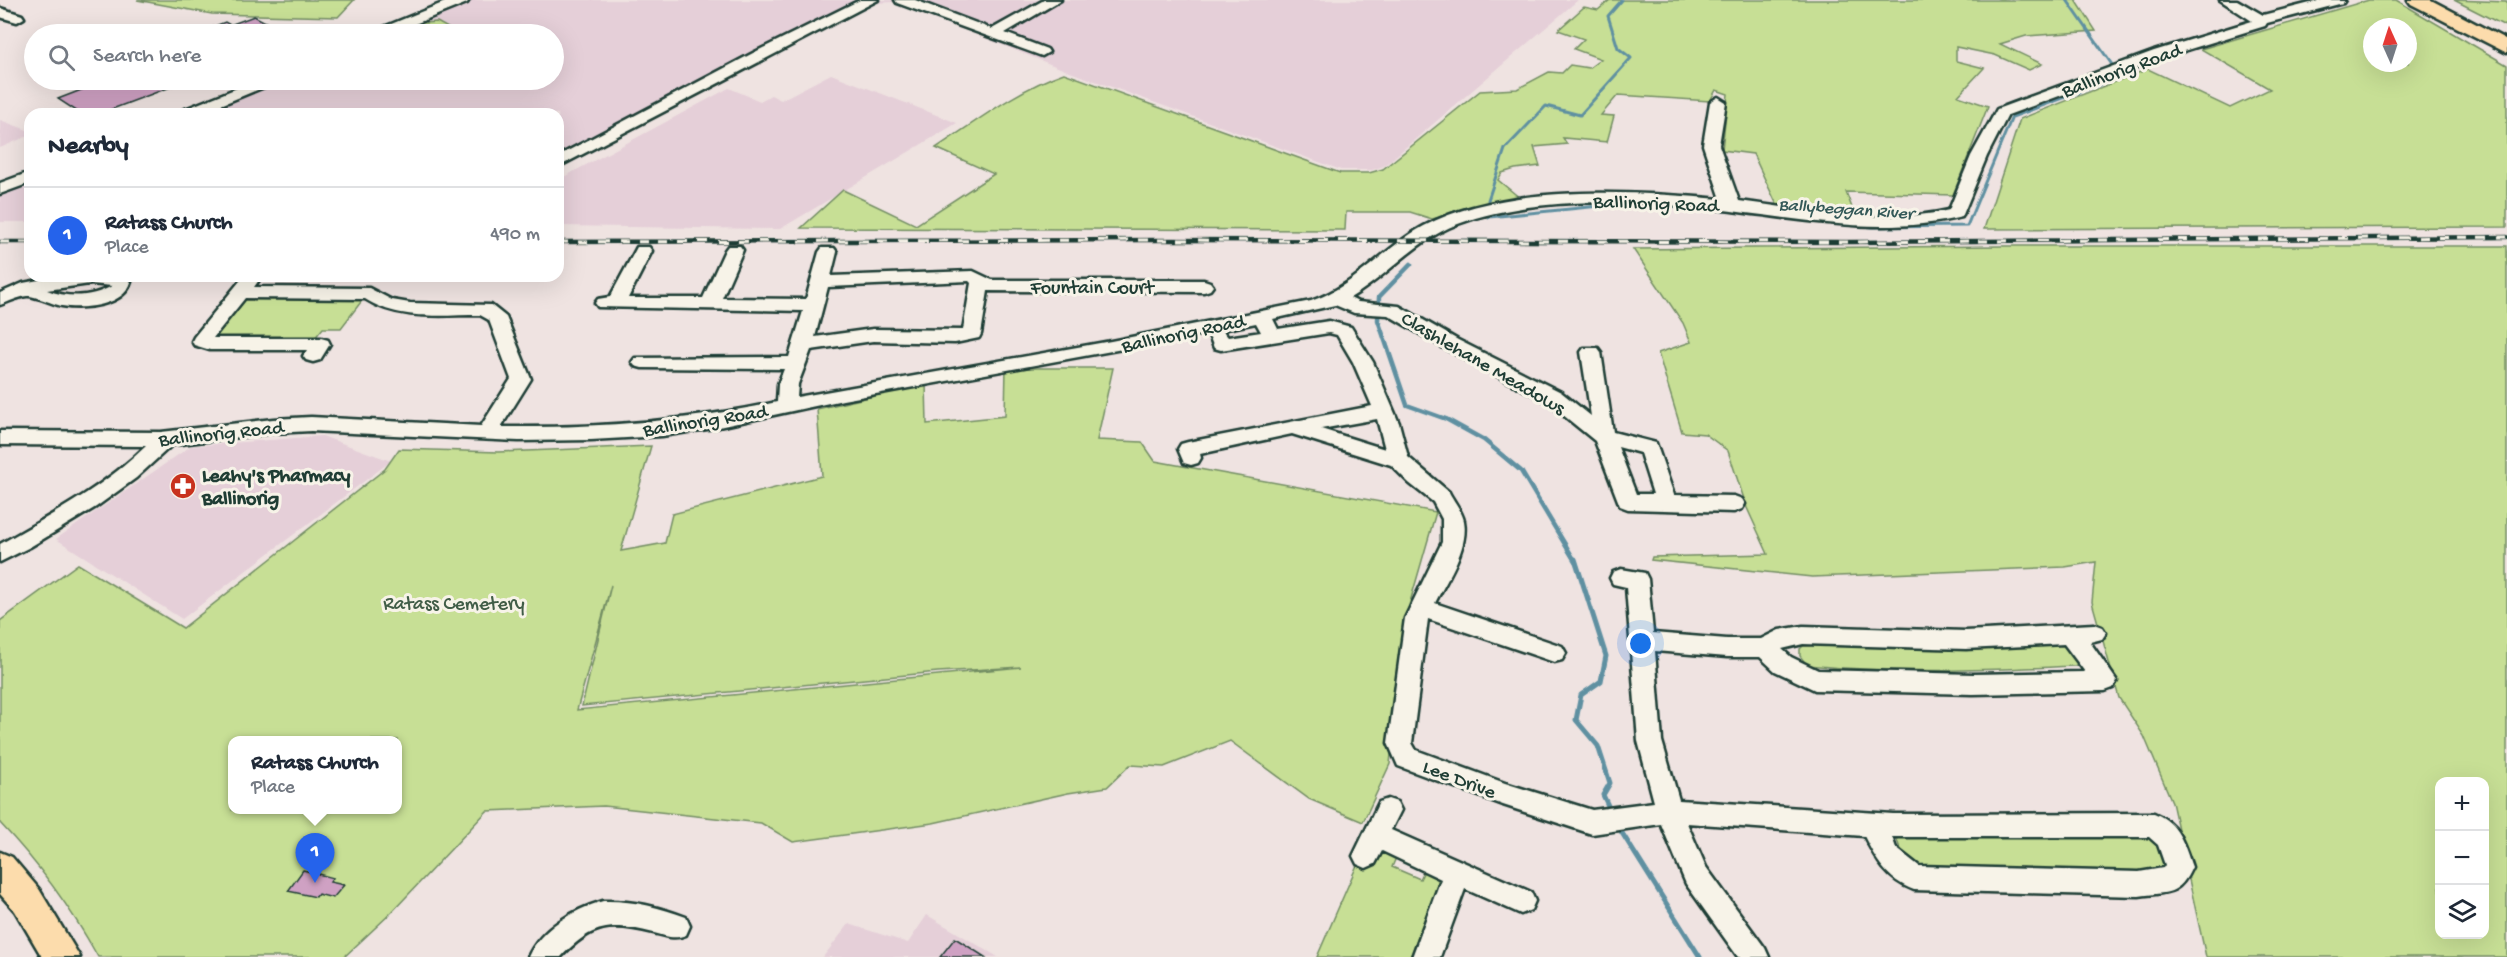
<!DOCTYPE html>
<meta charset="utf-8">
<style>
body{margin:0;font-family:"Gochi Hand",sans-serif;background:#f2f2f3;color:#1f2937}
.controls{position:absolute;right:18px;bottom:18px;display:grid;overflow:hidden;border-radius:12px;box-shadow:0 6px 24px #0002}
.controls button{width:54px;height:54px;display:grid;place-items:center;padding:0;border:0;border-bottom:2px solid #e0e1e3;background:#fff;color:#1f2937;font:30px sans-serif}
.compass{position:absolute;left:2363px;top:18px;width:54px;height:54px;border-radius:50%;background:#fff;box-shadow:0 6px 24px #0002;rotate:357deg}
.you{position:absolute;left:1641px;top:644px;width:21px;height:21px;margin:-15px;border:4px solid #fff;border-radius:50%;background:#1a73e8;box-shadow:0 0 0 9px #1a73e833}
.badge{display:grid;place-items:center;width:39px;height:39px;border-radius:50%;background:#2563eb;color:#fff;font-size:20px;font-weight:700}
.pin{position:absolute;translate:-50% -50px;filter:drop-shadow(0 2px 3px #0008)}
.pin::after{content:'';position:absolute;top:32px;width:21px;height:18px;background:inherit;clip-path:polygon(0 0,100% 0,50% 100%)}
.popup{position:absolute;left:228px;top:736px;width:174px;height:78px;box-sizing:border-box;display:grid;place-content:center;border-radius:12px;background:#fff;filter:drop-shadow(0 2px 4px #0005);font-size:20px;white-space:nowrap;color:#747a83}
.popup b{font-size:22px;color:#1f2937}
.popup::after{content:'';position:absolute;left:50%;top:100%;margin-left:-12px;border:12px solid transparent;border-top-color:#fff}
.list{margin:0;padding:0;list-style:none}
h2{display:flex;justify-content:space-between;align-items:center;height:78px;margin:0;padding:0 24px;font-size:26px}
h2 small{font-size:20px;font-weight:400;color:#747a83}
.list li{display:grid;grid-template-columns:39px 1fr auto;gap:18px;align-items:center;box-sizing:border-box;height:96px;padding:0 24px;border-top:2px solid #e0e1e3}
.list b{display:block;font-size:22px;white-space:nowrap}
.list p{margin:0;font-size:20px;white-space:nowrap;color:#747a83}
.list em{font-size:20px;font-style:normal;color:#747a83}
.icon{flex:none;width:33px;height:33px;fill:none;stroke:currentColor;stroke-width:2;stroke-linecap:round;stroke-linejoin:round}
.map{position:relative;flex:none;width:2507px;height:957px;overflow:hidden}
.search{position:absolute;background:#fff;box-shadow:0 6px 24px #0002;left:24px;top:24px;width:540px;height:66px;display:flex;align-items:center;gap:15px;box-sizing:border-box;padding:0 21px;border-radius:33px;color:#747a83;font-size:22px}
.panel{position:absolute;background:#fff;box-shadow:0 6px 24px #0002;left:24px;top:108px;width:540px;height:174px;border-radius:18px}
.map>svg:first-child{display:block}
</style>
<div class="map">
<svg width="2507" height="957" viewBox="0 0 2507 957">
<rect width="100%" height="100%" fill="#efe3e1"/>
<filter id="ink" filterUnits="userSpaceOnUse"><feTurbulence type="fractalNoise" baseFrequency=".0167" numOctaves="2"/><feDisplacementMap in="SourceGraphic" scale="12" xChannelSelector="R" yChannelSelector="G"/><feConvolveMatrix kernelMatrix="1 2 1 2 8 2 1 2 1" color-interpolation-filters="sRGB"/></filter>
<g filter="url(#ink)">
<path fill="#e5cfd8" d="M466,0H1578L1384,166L1372,170H1341L1070,72L894,2L875,3L859,8L558,166V114H200L196,112L274,80H554V34H382Z
M831,74L957,123L780,229L558,226V180L729,88L760,101L771,95L781,100Z
M0,120L30,131V135L0,148Z
M30,182V222H0V195Z
M322,436L391,461L182,619L56,539L191,446Z
M927,915L998,957H823L849,924L908,943Z"/>
<path fill="#c7df95" stroke="#738e64" stroke-width="1.5" fill-rule="evenodd" d="M137,0H354L338,17L212,14Z
M1610,0H2076L2096,31L2026,36L2000,44L2042,64L2029,70L1995,55L1956,47V61L1984,68L1958,96L1988,106L1953,195L1846,192L1854,213L1777,205L1753,154L1722,150L1728,94L1716,90L1710,101L1618,95L1601,115L1614,116L1607,142L1563,138L1567,144L1534,147L1540,166L1515,169L1502,173L1498,180L1520,198L1432,219L1410,212H1346L1345,230L801,228L843,190L916,225L994,174L936,148C977,121 1018,89 1064,73L1340,173H1369L1383,169L1480,91L1517,89L1549,72L1562,73L1570,65L1589,68L1601,59L1574,49L1584,39L1558,30L1584,7L1598,10Z
M2369,0H2396L2507,65V227L1984,229L2020,119L2148,69L2230,108L2270,89L2201,49ZM2372,27H2408V63H2372Z
M2454,0L2507,2V27Z
M437,22L448,28L440,34H395L424,23Z
M2004,246H2507V957H2206L2172,802L2144,736L2119,698L2092,602L2096,562L2065,567L1812,577L1651,560L1652,557L1768,554L1747,508L1728,451L1705,434L1682,432L1658,353L1691,342L1683,323L1633,249ZM2440,782H2484V934H2440Z
M250,296L364,298L341,328H323L314,339H219L213,336L240,300Z
M1006,368H1113L1097,440L1142,442L1155,461L1436,512L1404,623L1390,764L1363,822L1309,799L1230,741L1164,767L1130,765L1107,787L1068,793L933,823L793,842L761,823L604,806L487,811L391,913L344,957H98C71,908 39,864 0,823V621L78,564L183,628L385,469L399,449L498,452L651,446L621,551L665,543L672,514L822,476L817,409L926,384L927,424L1005,416ZM611,585L582,706L938,672L1021,667L577,710ZM232,740H398V810H232Z
M1805,644L1913,649L2063,644L2073,650L2079,661L2075,666C1986,670 1896,674 1807,665L1800,656V649Z
M1903,834L1951,838L2144,835L2161,842L2167,872L2105,874L1930,872C1915,865 1901,856 1897,840Z
M1388,852L1398,853L1392,867L1420,879L1427,865L1438,877V883L1410,957H1317L1361,856L1377,862L1382,853Z"/>
<g fill="none" stroke-linecap="round" stroke-linejoin="round">
<path stroke="#5f90a1" stroke-width="3" d="M2067,0L2115,69
M1488,200L1505,149L1546,106L1580,115L1631,58L1618,48L1608,16L1622,0
M1489,217L1630,203L1749,213
M1852,225L1872,227L1967,226L2012,117L2123,76L2121,74"/>
<path stroke="#5f90a1" stroke-width="4.5" d="M1411,264L1379,297L1378,320L1407,405L1446,419L1484,440L1521,471L1575,561"/>
<path stroke="#5f90a1" stroke-width="5" d="M1575,559L1606,656L1601,681L1581,695L1576,720L1598,746L1610,783L1603,795L1611,812
M1617,825L1700,957"/>
</g>
<path fill="#cfa1c3" stroke="#1f3d34" stroke-width="1.5" d="M254,16L288,34H195L225,22L230,25Z
M107,80H189L99,114H81L58,99Z
M303,870L333,878L330,882L344,885L333,898L318,894L316,897L288,891Z
M955,938L985,957H940Z"/>
<g fill="none" stroke-linecap="round" stroke-linejoin="round">
<g stroke="#1f3d34" stroke-width="5">
<path id="minor" d="M450,0H469L467,3L390,34H372L374,31Z
M860,0H878L558,167V156L755,52Z
M895,0H915L992,29L1044,0H1061L1005,33L1047,49L1049,52L1042,56L897,3Z
M2220,0H2237L2263,15L2322,0H2345L2343,3L2267,23L2265,26L2164,57L2008,115L1987,156L1962,217C1889,235 1819,222 1746,213C1660,201 1540,193 1458,224C1415,240 1389,275 1350,298L1358,302L1399,306L1458,340L1561,392L1591,416L1581,352L1584,348H1598L1601,352L1613,432L1656,443L1674,495L1734,496L1742,499L1745,504L1742,509L1734,512L1628,509L1620,506L1595,441L1547,402L1444,348L1388,315L1354,313L1335,305L1273,319L1278,329L1329,321L1351,327L1373,362L1399,423L1408,457L1449,492C1453,500 1462,511 1464,521C1469,548 1447,579 1435,603L1562,646L1566,653L1562,660L1554,662L1428,619L1412,743L1416,750L1505,783L1592,810L1654,802L1638,741L1626,587L1613,584L1610,578L1613,572L1621,569L1645,573L1648,579L1653,633L1727,639H1761L1779,630L1803,626L1966,631L2094,624L2102,627L2106,633L2102,639L2090,642L2117,681L2113,688L2105,691L1973,694L1815,690L1775,671L1760,657H1727L1655,651L1662,741L1679,800L1893,814L2154,813C2179,823 2184,844 2192,867C2179,896 2168,892 2139,896L1914,890C1887,880 1876,860 1864,836L1687,823L1706,867L1765,948L1769,957H1738L1686,884L1661,824L1592,834L1503,805L1398,766L1388,743L1405,618L1442,542V519L1433,502L1409,483L1391,465L1292,434L1200,454L1201,458L1198,463L1191,465L1184,463L1178,449L1181,444L1188,442L1372,406L1353,362L1337,335L1329,333L1221,350L1214,348L1209,335L1210,333L843,400L714,428L662,436L591,440L519,441L311,431L273,433L172,445L136,478L96,507L30,547L0,562V544C51,515 104,487 146,446L0,445V431L161,432L273,419L311,417L481,426L511,379L489,320L480,315C441,315 399,321 365,299L245,298L213,338H321L328,340L330,344L320,360L313,362L306,360L303,356L307,350H210L194,345L192,341L194,337L244,276H262L254,287L369,288L392,300L410,303L491,305L506,317L531,379L501,427C595,428 685,422 777,402L778,384L784,369L642,368L635,366L632,362L635,358L789,357L803,311L598,307L595,303L598,299L610,297L637,247H649L652,251L628,298H703L725,250L728,246H740L743,250L722,298L806,299L819,252L822,248H834L837,252L831,276L973,271L992,280H1204L1210,282L1213,286L1210,290L1204,292L988,291L981,334L979,338L955,343L873,341L811,350L798,384L797,397L1111,341L1311,301C1356,286 1383,248 1424,226C1505,183 1632,191 1721,199L1703,145L1710,102L1718,97L1726,102L1719,145L1739,201C1808,210 1880,226 1949,210L1971,156L1997,109L2154,51L2252,21ZM969,281L971,283L963,330L873,329L815,337L828,287ZM1256,323L1261,332L1228,337L1222,330ZM1377,419L1385,449L1321,429ZM1618,447L1640,453L1653,494H1636ZM1803,644L1966,649L2064,644L2085,672L1973,674L1818,670L1791,657L1782,649ZM1892,837H2149L2158,845L2165,865L2163,868L2139,872L1919,866L1896,848Z
M0,8L22,15L24,18L17,22L0,17Z
M257,80H277L274,83L199,114H177L180,111Z
M30,172V183L0,194V183Z
M60,276H118L128,278L131,282C124,306 83,310 62,306C53,304 33,295 27,296C18,297 9,302 0,305V293L23,283ZM90,284L112,286C91,298 68,298 47,290Z
M1388,799L1397,802L1401,810L1391,830L1531,892L1535,901L1531,910L1521,914L1465,889L1440,957H1412L1441,879L1382,851L1375,864L1366,868L1357,864L1353,856L1379,802Z
M603,901C631,900 660,907 686,917L690,926L686,935C674,940 666,936 654,933C611,922 592,924 561,957H528C541,928 573,910 603,901Z"/>
</g>
<g stroke="#1f3d34" stroke-width="5">
<path id="major" d="M2408,0H2431L2507,40V53L2411,4Z
M0,852L12,857L39,889L80,957H42L15,911L0,894Z"/>
</g>
<use href="#minor" fill="#f7f3e8" fill-rule="evenodd"/>
<use href="#major" fill="#fcdcac" fill-rule="evenodd"/>
<g stroke="#1f3d34" stroke-width="4.5">
<path id="rail" d="M0,242H30
M558,242L1159,240L1851,242L2507,237"/>
</g>
<use href="#rail" stroke="#f7f3e8" stroke-width="3" stroke-dasharray="10" stroke-linecap="butt"/>
</g>
</g>
<defs>
<g id="pharmacy-disc" transform="scale(1.35)"><circle r="9.5" fill="#c8321e" stroke="#f7f3e8"/><path d="M-2-6h4v4h4v4h-4v4h-4v-4h-4v-4h4Z" fill="#fff"/></g>
</defs>
<g fill-rule="evenodd">
<use href="#pharmacy-disc" x="183" y="486"/>
</g>
<g text-anchor="middle" stroke-width="6" stroke-linejoin="round" paint-order="stroke">
<g font-size="18" font-style="italic" fill="#345958" stroke="#f7f3e8">
<text transform="translate(1846 208) rotate(4)" y="6">Ballybeggan River</text>
</g>
<g font-size="20" fill="#1f3d34" stroke="#f7f3e8">
<text transform="translate(2121 69) rotate(-20)" y="7">Ballinorig Road</text>
<text transform="translate(1656 202) rotate(2)" y="7">Ballinorig Road</text>
<text x="1092" y="293">Fountain Court</text>
<text transform="translate(1183 332) rotate(-12)" y="7">Ballinorig Road</text>
<text transform="translate(1484 362) rotate(30)" y="7">Clashlehane Meadows</text>
<text transform="translate(705 419) rotate(-9)" y="7">Ballinorig Road</text>
<text transform="translate(221 432) rotate(-6)" y="7">Ballinorig Road</text>
<text transform="translate(1460 778) rotate(21)" y="7">Lee Drive</text>
</g>
<g font-size="20" font-weight="bold" fill="#1f3d34" stroke="#f7f3e8" text-anchor="start">
<text x="202" y="481">Leahy's Pharmacy<tspan x="202" dy="23">Ballinorig</tspan></text>
</g>
<g font-size="20" fill="#415d47" stroke="#f7f3e8">
<text x="454" y="609">Ratass Cemetery</text>
</g>
</g>
</svg>
<div class="controls">
<button>+</button>
<button>−</button>
<button><svg class="icon" aria-label="layers" viewBox="0 0 24 24"><path d="M12 4l9 5-9 5-9-5zM3 14l9 5 9-5"/></svg></button>
</div>
<svg class="compass" viewBox="-18 -18 36 36"><path d="M0-13l5 13h-10z" fill="#e53935"/><path d="M0 13l5-13h-10z" fill="#747a83"/></svg>
<div class="you"></div>
<div class="pin badge" style="left:315px;top:883px">1</div>
<div class="popup"><b>Ratass Church</b>Place</div>
<div class="search"><svg class="icon" aria-label="search" viewBox="0 0 24 24"><circle cx="10" cy="10" r="6"/><path d="M15 15l6 6"/></svg>Search here</div>
<section class="panel">
<h2>Nearby<small></small></h2>
<ul class="list">
<li><span class="badge">1</span><div><b>Ratass Church</b><p>Place</p></div><em>490 m</em></li>
</ul>
</section>
</div>
